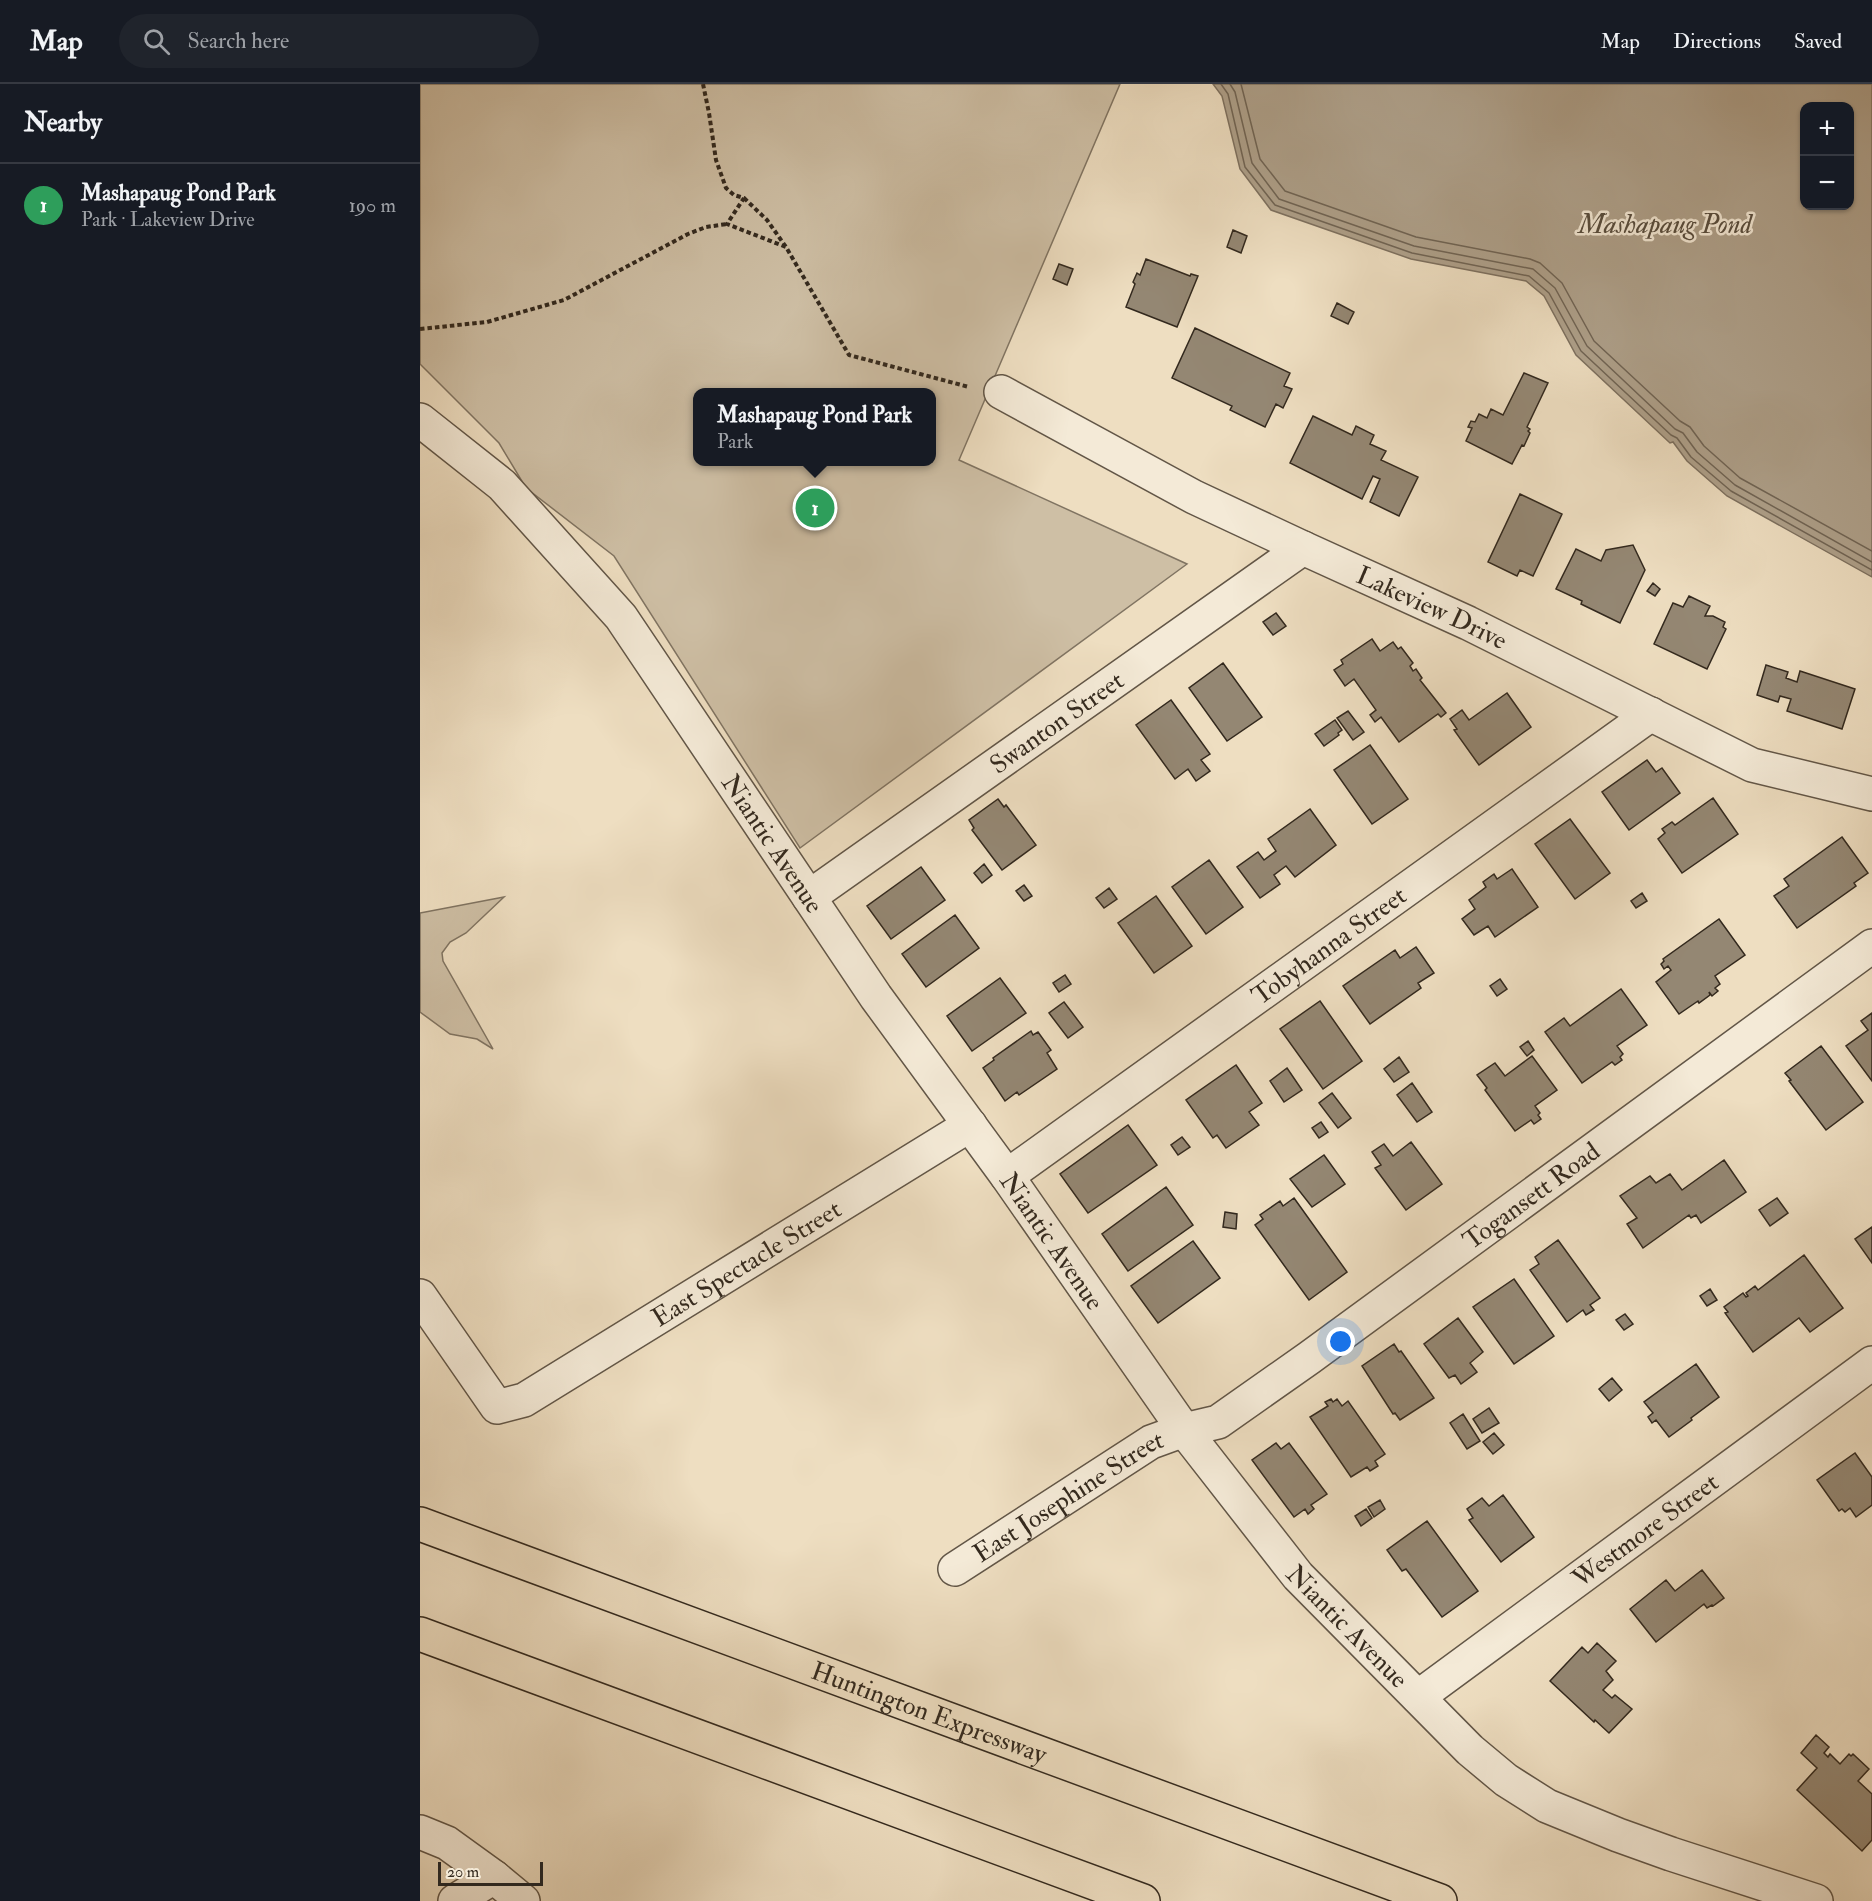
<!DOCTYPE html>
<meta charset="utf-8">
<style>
body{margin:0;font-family:"IM FELL Double Pica",serif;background:#20242c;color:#f1f3f6}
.controls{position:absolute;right:18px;top:18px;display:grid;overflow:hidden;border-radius:12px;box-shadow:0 2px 4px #0004}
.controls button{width:54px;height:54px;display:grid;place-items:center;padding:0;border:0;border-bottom:2px solid #363941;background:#171b24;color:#f1f3f6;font:30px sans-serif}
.scale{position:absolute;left:18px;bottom:15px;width:105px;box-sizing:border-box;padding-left:6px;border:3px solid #33291e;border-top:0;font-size:16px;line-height:21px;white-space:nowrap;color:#33291e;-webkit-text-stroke:4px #f4ead7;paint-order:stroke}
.you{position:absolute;left:921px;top:1258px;width:21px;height:21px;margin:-15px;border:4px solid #fff;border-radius:50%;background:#1a73e8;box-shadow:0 0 0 9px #1a73e833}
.badge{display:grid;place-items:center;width:39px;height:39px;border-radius:50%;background:#2563eb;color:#fff;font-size:20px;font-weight:700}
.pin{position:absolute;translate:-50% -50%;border:3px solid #fff;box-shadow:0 2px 6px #0006}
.popup{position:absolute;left:273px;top:304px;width:243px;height:78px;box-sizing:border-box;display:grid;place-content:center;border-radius:12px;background:#171b24;filter:drop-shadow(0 2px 4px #0005);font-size:20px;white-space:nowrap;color:#9ea1a6}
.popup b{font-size:22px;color:#f1f3f6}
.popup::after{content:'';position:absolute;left:50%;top:100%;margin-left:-12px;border:12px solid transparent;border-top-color:#171b24}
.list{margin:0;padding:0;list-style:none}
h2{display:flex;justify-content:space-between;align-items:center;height:78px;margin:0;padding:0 24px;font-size:26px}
h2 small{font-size:20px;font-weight:400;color:#9ea1a6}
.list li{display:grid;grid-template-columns:39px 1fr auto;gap:18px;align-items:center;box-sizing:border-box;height:84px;padding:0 24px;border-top:2px solid #363941}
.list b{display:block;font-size:22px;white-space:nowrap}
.list p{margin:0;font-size:20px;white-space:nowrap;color:#9ea1a6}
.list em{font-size:20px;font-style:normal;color:#9ea1a6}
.icon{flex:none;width:33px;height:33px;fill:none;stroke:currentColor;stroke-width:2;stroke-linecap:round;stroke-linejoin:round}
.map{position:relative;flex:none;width:1452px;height:1817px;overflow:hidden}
header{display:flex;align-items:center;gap:36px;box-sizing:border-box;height:84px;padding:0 30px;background:#171b24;border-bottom:2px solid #363941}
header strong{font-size:28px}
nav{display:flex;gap:33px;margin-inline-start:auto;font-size:21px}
.search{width:420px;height:54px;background:#20242c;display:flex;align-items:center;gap:15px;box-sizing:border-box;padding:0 21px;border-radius:33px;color:#9ea1a6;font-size:22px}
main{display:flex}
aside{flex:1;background:#171b24}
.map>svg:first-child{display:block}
</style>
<header>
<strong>Map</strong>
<div class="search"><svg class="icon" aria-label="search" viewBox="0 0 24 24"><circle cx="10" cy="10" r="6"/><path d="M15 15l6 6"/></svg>Search here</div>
<nav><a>Map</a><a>Directions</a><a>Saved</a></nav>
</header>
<main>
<aside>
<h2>Nearby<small></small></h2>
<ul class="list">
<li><span class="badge" style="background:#2e9e5b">1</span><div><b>Mashapaug Pond Park</b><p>Park · Lakeview Drive</p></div><em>190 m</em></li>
</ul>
</aside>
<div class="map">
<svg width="1452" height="1817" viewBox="0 0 1452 1817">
<rect width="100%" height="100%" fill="#eedec1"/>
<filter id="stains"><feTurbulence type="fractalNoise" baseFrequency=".00333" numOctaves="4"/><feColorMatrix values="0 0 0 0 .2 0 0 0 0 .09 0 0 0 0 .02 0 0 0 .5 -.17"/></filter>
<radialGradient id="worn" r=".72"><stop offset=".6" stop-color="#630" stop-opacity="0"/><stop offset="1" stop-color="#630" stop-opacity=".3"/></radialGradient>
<path fill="#cebfa5" stroke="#807462" stroke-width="1.5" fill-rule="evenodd" d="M0,0H700L539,376L767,480L380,764L194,472L106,404L79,359L0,280ZM278,308H512V378H278Z
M84,813L46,849L30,858L22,869L23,877L73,965L57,955L30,950L0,928V829Z"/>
<path fill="#aea08a" stroke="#7d705f" stroke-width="1.5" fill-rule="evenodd" d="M793,0H1452V493L1307,412L1267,377L1253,358L1250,359L1156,271L1124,212L1106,197L991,175L851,126L820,85L802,12ZM1384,22H1430V122H1384Z"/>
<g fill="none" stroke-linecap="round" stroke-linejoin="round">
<path stroke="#706454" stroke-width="1.5" d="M801,0L808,10L825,83L855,121L992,169L1109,192L1129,209L1161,267L1251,351L1257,354L1271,373L1311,407L1452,486
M810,0L815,8L832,79L859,115L994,162L1113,185L1135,204L1167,262L1255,345L1263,349L1277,368L1315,401L1452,478
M821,0L840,75L865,107L996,153L1110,175L1120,179L1142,199L1174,257L1260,337L1270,343L1284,362L1320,394L1452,467"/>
</g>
<path fill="#948773" stroke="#33291e" stroke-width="1.5" d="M813,146L827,152L821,169L807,163Z
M726,175L770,192L771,190L778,192L757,243L706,223L715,200L713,198L717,189L720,191Z
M639,180L653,185L647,201L633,195Z
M917,219L934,228L928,240L911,232Z
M775,244L870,289L864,302L872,305L863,324L856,320L845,343L810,326L812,322L752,294Z
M1104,289L1128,299L1107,343L1110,345L1108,347L1110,349L1104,362L1102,361L1092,380L1046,357L1052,344L1048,343L1051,337L1055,338L1059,330L1067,334L1071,325L1083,331Z
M893,332L932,351L936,342L954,351L950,360L966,367L961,376L998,393L979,432L950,418L960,395L953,392L942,415L870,379Z
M1100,410L1142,430L1113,492L1100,486L1097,492L1068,478Z
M1213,461L1225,486L1200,539L1161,520L1162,517L1136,505L1156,465L1181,477L1186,466Z
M1233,499L1240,505L1235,512L1227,507Z
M1269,512L1290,522L1285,532H1293L1305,538L1303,543L1306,545L1287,585L1234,560L1253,519L1263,523Z
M856,529L866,542L853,551L843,538Z
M952,555L960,567L973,558L978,565L981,563L993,579L990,582L993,587L996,585L1002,594L1000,596L1026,629L1021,633L1018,630L979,658L961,633L955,638L950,631L956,626L934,595L925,602L914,586L923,580L921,576Z
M803,579L842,633L807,657L769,604Z
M1346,581L1368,588L1366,594L1377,598L1380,587L1435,605L1422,645L1367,627L1371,615L1360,612L1358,618L1337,611Z
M1087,609L1111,643L1059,681L1034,646L1037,645L1030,635L1042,626L1049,636Z
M751,616L790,670L781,676L790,687L776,697L768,685L755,695L716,641Z
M928,627L944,648L933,656L917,634Z
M915,636L922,646L918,649L919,651L904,662L895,650Z
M950,661L988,715L952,740L914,686Z
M1227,676L1236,688L1242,684L1260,709L1209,746L1182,708Z
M1293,714L1318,750L1262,789L1238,755L1245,749L1242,745L1252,738L1255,741Z
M578,715L584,723L586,721L616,761L582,786L552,746L554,744L549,736Z
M890,725L916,761L875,793L866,782L854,791L860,800L840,814L817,783L838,768L844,776L856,767L848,755Z
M1150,735L1190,789L1155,815L1115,760Z
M1422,753L1448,789L1434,799L1436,802L1377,844L1354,812L1369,802L1364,795Z
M789,776L823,823L786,850L752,803Z
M564,780L572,791L562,799L554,789Z
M501,783L525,816L471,855L447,822Z
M1092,785L1118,823L1075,853L1068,842L1054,851L1042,835L1055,825L1049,816L1066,803L1063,798L1074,790L1077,795Z
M604,801L612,812L604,817L596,807Z
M689,804L697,815L684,824L676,814Z
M1222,809L1227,817L1216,824L1211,817Z
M736,812L772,862L734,889L698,839Z
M535,831L559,864L506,903L482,870Z
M1299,835L1325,871L1295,892L1300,900L1295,904L1298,907L1292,912L1289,908L1290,911L1279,919L1278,917L1259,930L1236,898L1251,886L1248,882L1244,885L1241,880L1244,877L1243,875Z
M996,863L1014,889L998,899L1001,904L950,940L923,902L975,866L980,874Z
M645,891L651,900L639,908L633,899Z
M580,894L606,929L552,967L527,932Z
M1080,895L1087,905L1077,912L1070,902Z
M1201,905L1227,941L1197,962L1203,970L1200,973L1202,976L1195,981L1192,978L1162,999L1125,948L1144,934L1150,942Z
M900,917L942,977L903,1005L860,945Z
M644,918L663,943L648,954L629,929Z
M1452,929V997L1426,962L1448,946L1441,937Z
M611,947L613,951L618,948L631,966L627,969L637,985L599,1011L597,1008L585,1017L563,984L574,976L573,974Z
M1108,957L1114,966L1107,972L1100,963Z
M1401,962L1443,1018L1406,1046L1369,997L1371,996L1365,989Z
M1112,972L1137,1006L1115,1022L1120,1029L1118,1031L1121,1035L1114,1040L1111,1036L1095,1047L1065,1006L1067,1004L1057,991L1075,979L1085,992Z
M979,973L989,988L974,998L964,985Z
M816,981L842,1019L829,1028L839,1041L806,1064L797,1051L793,1054L766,1016Z
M867,984L882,1006L864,1018L850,997Z
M992,999L1012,1028L997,1038L977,1011Z
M912,1009L931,1034L918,1044L899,1019Z
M901,1038L908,1048L899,1054L892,1044Z
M708,1041L737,1081L668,1129L640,1090Z
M762,1053L770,1063L758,1071L751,1061Z
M991,1058L1022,1100L986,1126L955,1084L961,1081L952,1068L964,1060L973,1072Z
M904,1071L925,1100L892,1123L870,1095Z
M1304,1076L1326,1108L1281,1139L1276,1131L1271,1134L1269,1131L1223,1164L1207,1140L1217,1134L1200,1112L1230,1092L1236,1099L1250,1090L1262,1106Z
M746,1103L773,1141L708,1187L682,1150Z
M874,1114L927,1188L889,1216L835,1141L843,1135L840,1131L860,1117L863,1122Z
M1357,1114L1368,1129L1350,1142L1339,1126Z
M805,1128L817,1130L816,1145L803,1143Z
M1452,1143V1179L1435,1155Z
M1138,1156L1180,1214L1170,1221L1174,1226L1166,1231L1163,1226L1147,1238L1110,1186L1119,1180L1115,1173Z
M773,1157L800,1194L738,1239L711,1202Z
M1384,1171L1423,1224L1390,1248L1379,1234L1333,1268L1305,1229L1308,1228L1304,1223L1323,1209L1326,1213L1328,1212L1326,1209L1335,1202L1338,1206Z
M1094,1195L1134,1252L1094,1280L1053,1223Z
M1290,1205L1297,1216L1287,1222L1280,1212Z
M1205,1230L1213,1240L1204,1246L1196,1236Z
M1038,1234L1063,1268L1050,1279L1057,1288L1041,1300L1035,1291L1029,1294L1004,1260Z
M974,1260L979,1268L981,1267L1014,1314L980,1336L975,1329L973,1330L942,1282Z
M1276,1280L1299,1313L1271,1334L1272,1336L1249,1353L1236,1336L1232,1339L1228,1333L1233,1329L1224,1318Z
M1192,1294L1202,1306L1189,1317L1179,1305Z
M911,1315L913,1318L917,1315L922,1322L928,1317L965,1370L955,1377L958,1382L950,1387L947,1383L931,1393L890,1333L908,1322L905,1318Z
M1069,1324L1079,1339L1062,1349L1053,1335Z
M1043,1330L1060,1357L1047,1365L1030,1339Z
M1074,1349L1084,1361L1073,1370L1063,1358Z
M856,1359L861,1365L869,1359L907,1410L891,1421L894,1425L888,1430L885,1425L874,1433L832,1376Z
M1435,1369L1452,1393V1421L1436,1433L1430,1424L1425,1428L1422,1425L1419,1427L1397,1396Z
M1083,1411L1114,1453L1081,1478L1049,1436L1053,1434L1047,1425L1062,1414L1069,1422Z
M960,1416L965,1425L954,1433L948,1423Z
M946,1425L952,1434L941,1442L935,1432Z
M1007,1437L1058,1507L1022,1533L986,1485L982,1487L967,1466Z
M1282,1486L1304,1514L1293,1522L1292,1521L1287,1524L1284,1520L1236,1558L1210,1525L1246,1496L1255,1507Z
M1177,1559L1196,1577L1186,1587L1193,1596L1183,1606L1192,1614L1195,1611L1212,1625L1189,1649L1175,1636L1174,1638L1130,1597L1162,1563L1168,1569Z
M1396,1651L1409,1663L1404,1669L1408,1673L1410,1670L1420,1680L1429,1670L1431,1672L1433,1670L1449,1685L1438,1697L1452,1710V1756L1442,1767L1377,1706L1397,1684L1381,1669Z"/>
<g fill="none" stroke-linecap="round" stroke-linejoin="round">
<g stroke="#625647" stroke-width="36">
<g id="minor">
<path id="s1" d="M581,308L774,413L883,464L1048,539L1332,681L1452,710"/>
<path id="s2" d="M389,813L883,464"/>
<path id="s3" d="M587,1092L1231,630"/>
<path id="s4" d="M0,1212L77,1323L104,1316L550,1041"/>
<path id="s5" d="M535,1485L731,1358L764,1346L798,1338L889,1274L1452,862"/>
<path id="s6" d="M998,1613L1452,1279"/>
<path d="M0,1748L27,1759L74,1793L103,1817"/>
<path d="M35,1817L74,1793"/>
</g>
</g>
<g stroke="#625647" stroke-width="36">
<g id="tertiary">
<path id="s7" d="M0,336L82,401L201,533L456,913L587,1092L764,1346L878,1492L1050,1666L1086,1696L1127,1722L1198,1751L1251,1770L1396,1817"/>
</g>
</g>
<g stroke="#33291e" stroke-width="36">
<g id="motorway">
<path id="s8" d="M0,1440L1020,1817"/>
<path d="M0,1550L723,1817"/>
</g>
</g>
<path stroke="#33291e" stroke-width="4" stroke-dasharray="4.5 3" stroke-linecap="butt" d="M283,0L289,29L296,76L306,104L314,111L324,114L307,140L366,163
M324,114L347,136L366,163L429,271L549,303
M0,245L67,238L144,216L268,150L286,143L307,140"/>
<use href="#minor" stroke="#f4ead7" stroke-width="33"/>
<use href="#tertiary" stroke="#f4ead7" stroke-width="33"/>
<use href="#motorway" stroke="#eedec1" stroke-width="33"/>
</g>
<g text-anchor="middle" stroke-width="5" stroke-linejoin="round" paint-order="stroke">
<g font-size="26" fill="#33291e" stroke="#f4ead7">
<text dy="9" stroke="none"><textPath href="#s1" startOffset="482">Lakeview Drive</textPath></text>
<text dy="9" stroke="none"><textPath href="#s2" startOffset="303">Swanton Street</textPath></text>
<text dy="9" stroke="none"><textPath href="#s7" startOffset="555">Niantic Avenue</textPath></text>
<text dy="9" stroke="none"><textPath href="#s3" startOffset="396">Tobyhanna Street</textPath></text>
<text dy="9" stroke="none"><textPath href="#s5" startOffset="690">Togansett Road</textPath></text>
<text dy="9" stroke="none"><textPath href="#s7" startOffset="1041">Niantic Avenue</textPath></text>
<text dy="9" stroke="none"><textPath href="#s4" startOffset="424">East Spectacle Street</textPath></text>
<text dy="9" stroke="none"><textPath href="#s5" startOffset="135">East Josephine Street</textPath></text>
<text dy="9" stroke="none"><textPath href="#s6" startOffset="282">Westmore Street</textPath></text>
<text dy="9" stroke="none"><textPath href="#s7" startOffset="1527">Niantic Avenue</textPath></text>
<text dy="9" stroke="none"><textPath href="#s8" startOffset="543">Huntington Expressway</textPath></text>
</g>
<g font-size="27" font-style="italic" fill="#584d3e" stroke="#f4ead7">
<text x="1245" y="149">Mashapaug Pond</text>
</g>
</g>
<rect width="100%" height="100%" filter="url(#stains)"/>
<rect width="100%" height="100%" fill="url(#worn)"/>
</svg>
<div class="controls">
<button>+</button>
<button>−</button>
</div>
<div class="scale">20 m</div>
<div class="you"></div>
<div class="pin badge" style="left:395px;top:424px;background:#2e9e5b">1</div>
<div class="popup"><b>Mashapaug Pond Park</b>Park</div>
</div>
</main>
